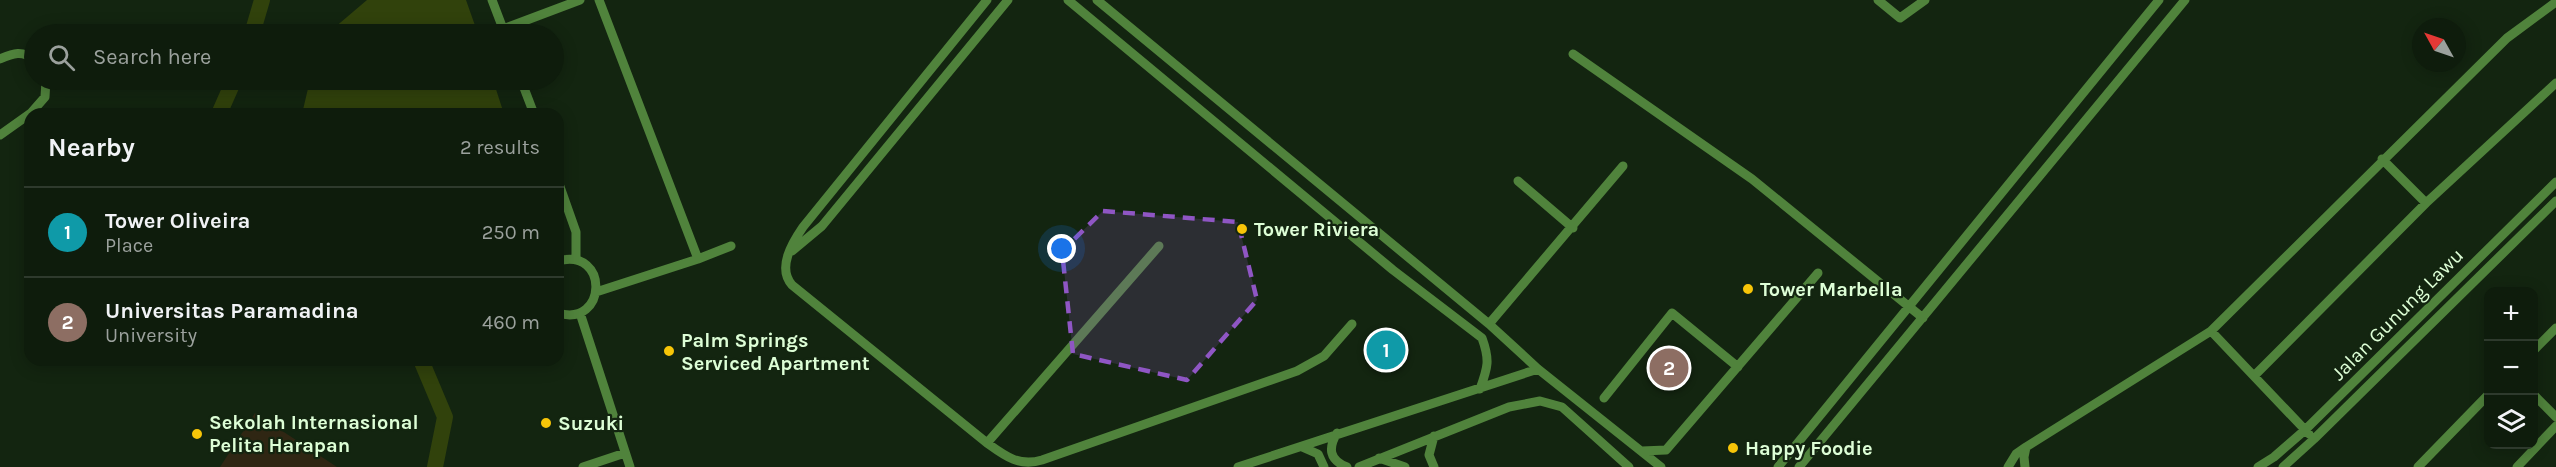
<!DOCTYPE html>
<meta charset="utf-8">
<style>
body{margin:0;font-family:Karla,sans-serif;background:#1c291a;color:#f1f3f6}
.controls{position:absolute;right:18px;bottom:18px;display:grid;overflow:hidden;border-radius:12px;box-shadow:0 3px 15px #0003}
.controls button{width:54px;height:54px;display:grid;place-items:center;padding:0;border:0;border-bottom:2px solid #2e3a2d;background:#0e1c0c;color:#f1f3f6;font:30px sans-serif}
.compass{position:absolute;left:2412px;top:18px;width:54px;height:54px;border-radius:50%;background:#0e1c0c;box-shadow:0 3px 15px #0003;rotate:310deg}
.you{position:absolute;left:1062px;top:249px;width:21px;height:21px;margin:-15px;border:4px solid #fff;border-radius:50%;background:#1a73e8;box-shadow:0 0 0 9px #1a73e833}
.badge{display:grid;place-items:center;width:39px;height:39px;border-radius:50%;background:#2563eb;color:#fff;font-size:20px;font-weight:700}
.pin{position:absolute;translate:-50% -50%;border:3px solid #fff;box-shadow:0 2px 6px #0006}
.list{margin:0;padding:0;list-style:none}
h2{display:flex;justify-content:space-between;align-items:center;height:78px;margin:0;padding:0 24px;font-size:26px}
h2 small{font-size:20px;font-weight:400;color:#9ba19d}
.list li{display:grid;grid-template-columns:39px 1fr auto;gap:18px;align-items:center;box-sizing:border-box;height:90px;padding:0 24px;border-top:2px solid #2e3a2d}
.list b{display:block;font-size:22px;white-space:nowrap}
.list p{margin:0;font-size:20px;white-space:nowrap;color:#9ba19d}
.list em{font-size:20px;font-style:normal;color:#9ba19d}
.icon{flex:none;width:33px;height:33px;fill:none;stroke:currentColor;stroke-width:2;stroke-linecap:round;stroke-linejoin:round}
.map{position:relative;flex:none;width:2556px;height:467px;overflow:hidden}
.search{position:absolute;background:#0e1c0c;box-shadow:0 3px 15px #0003;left:24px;top:24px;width:540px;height:66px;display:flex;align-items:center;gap:15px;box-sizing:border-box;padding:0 21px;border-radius:33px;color:#9ba19d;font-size:22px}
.panel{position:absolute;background:#0e1c0c;box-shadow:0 3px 15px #0003;left:24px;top:108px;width:540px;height:258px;border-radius:18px}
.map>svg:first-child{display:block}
</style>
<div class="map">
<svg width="2556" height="467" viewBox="0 0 2556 467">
<rect width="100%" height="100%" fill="#132510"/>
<path fill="#2f2613" d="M255,413L337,467H220Z"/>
<path fill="#31420c" d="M367,0H466L478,34H327Z
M310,80H493L504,114H302Z"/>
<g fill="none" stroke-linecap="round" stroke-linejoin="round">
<path stroke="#31420c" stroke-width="16" d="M252,34L262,0
M219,114L234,80
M421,360L445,417L435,467"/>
<path stroke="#50833c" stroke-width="9" d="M492,0L505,34
M987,0L803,227C792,243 777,268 792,285L987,443C1005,456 1019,467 1042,460L1297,371L1324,356L1352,324
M1068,0L1393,270L1482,338C1490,360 1488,367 1480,389
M1097,0L1489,324L1538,369L1661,467
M1878,0L1900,18L1925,0
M503,29L580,0
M1573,54L1752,179L1923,318
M0,59C13,53 23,50 34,60
M521,80L534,114
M0,135L31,113L45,97L46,80
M2382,159L2426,203
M558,181L576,232V260
M1518,181L1573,228
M792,251L822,226L1008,0
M698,259L731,246
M558,261C610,247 607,328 558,313
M596,292L698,259L599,0
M580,313L630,467
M1489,324L1623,166
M2211,331L2309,434
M2534,350L2556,328
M2254,376L2426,203L2556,83
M2534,395L2556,417
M1604,398L1672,313L1738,367
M1337,433C1328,448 1329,460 1347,467
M987,443L1159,246
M1302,447L1318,454L1324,467
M2026,447L2211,331L2507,38L2556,2
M1642,451L1666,450L1818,273
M1379,458L1405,467
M583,467L625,453
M1238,467L1538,369
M1359,467L1509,407L1540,401L1562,407L1629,467
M1434,467L1429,455L1434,436
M1778,467L2159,0
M1799,467L2185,0
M2008,467L2016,454L2026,447L2024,457L2025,467
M2258,467L2274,457L2305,430L2556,182
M2283,467L2314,439L2556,201
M2418,467L2488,395
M2517,467L2556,426"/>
</g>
<path fill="#8f56c4" fill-opacity="0.2" stroke="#8f56c4" stroke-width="4.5" stroke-dasharray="12 8" stroke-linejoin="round" d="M1103,211L1238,222L1257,300L1187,380L1073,354L1062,251Z"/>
<g fill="#f7c508" stroke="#132510" stroke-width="2">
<circle cx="1242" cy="229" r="6"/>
<circle cx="1748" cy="289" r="6"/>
<circle cx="669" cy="351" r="6"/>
<circle cx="546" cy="423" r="6"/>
<circle cx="197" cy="434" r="6"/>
<circle cx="1733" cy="448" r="6"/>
</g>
<g text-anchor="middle" stroke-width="4.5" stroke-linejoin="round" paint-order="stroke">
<g font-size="20" font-weight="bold" fill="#ddfed6" stroke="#132510" text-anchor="start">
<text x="1254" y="236">Tower Riviera</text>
<text x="1760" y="296">Tower Marbella</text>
<text x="681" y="347">Palm Springs<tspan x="681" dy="23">Serviced Apartment</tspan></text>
<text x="209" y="429">Sekolah Internasional<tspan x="209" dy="23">Pelita Harapan</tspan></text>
<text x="558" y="430">Suzuki</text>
<text x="1745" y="455">Happy Foodie</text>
</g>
<g font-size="20" fill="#ddfed6" stroke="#132510">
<text transform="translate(2397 314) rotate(-45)" y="7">Jalan Gunung Lawu</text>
</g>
</g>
</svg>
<div class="controls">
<button>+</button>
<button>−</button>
<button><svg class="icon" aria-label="layers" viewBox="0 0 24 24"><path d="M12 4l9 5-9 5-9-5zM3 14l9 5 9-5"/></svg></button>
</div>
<svg class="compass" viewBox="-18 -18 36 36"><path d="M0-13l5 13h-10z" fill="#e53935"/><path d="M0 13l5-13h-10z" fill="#9ba19d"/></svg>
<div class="you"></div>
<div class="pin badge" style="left:1386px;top:350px;background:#0f9aa8">1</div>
<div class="pin badge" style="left:1669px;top:368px;background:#8d6e63">2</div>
<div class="search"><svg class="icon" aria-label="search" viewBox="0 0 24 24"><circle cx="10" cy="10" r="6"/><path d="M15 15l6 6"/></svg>Search here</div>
<section class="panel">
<h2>Nearby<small>2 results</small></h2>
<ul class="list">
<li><span class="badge" style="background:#0f9aa8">1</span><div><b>Tower Oliveira</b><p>Place</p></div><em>250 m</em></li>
<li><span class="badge" style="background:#8d6e63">2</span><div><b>Universitas Paramadina</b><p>University</p></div><em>460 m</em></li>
</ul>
</section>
</div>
